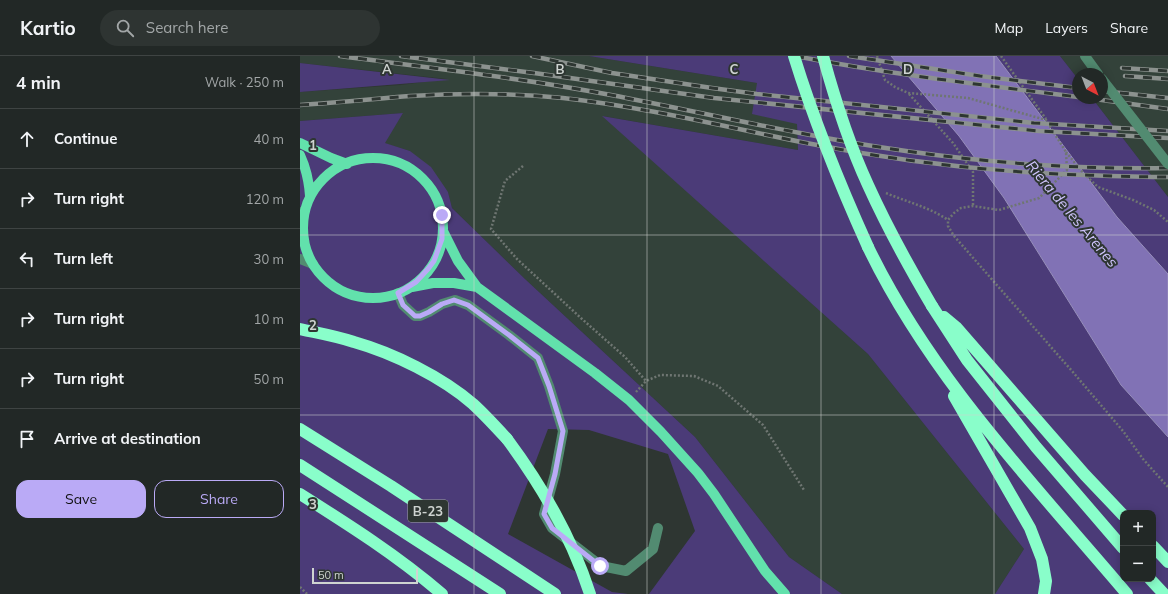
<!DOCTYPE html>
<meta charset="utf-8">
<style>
body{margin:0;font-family:Mulish,sans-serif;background:#2e3432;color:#f1f3f6}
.controls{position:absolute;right:12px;bottom:12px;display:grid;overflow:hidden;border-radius:8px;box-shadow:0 2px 10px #0003}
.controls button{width:36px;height:36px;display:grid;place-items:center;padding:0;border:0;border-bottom:1px solid #3f4443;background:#222826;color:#f1f3f6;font:20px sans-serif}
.compass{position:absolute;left:772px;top:12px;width:36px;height:36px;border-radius:50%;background:#222826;box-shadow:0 2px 10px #0003;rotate:138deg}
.scale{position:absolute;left:12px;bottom:10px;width:106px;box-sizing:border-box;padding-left:4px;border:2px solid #cfd4d1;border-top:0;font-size:11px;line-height:14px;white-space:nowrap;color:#cfd4d1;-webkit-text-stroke:3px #2e3632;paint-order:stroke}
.stop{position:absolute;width:12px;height:12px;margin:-9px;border:3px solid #baaaf6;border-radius:50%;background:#fff}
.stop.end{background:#baaaf6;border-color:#fff;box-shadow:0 1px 4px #0008}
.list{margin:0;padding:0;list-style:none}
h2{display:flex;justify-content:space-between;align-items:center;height:52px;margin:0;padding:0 16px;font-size:17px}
h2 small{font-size:13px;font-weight:400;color:#a2a6a7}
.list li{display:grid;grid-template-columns:26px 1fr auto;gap:12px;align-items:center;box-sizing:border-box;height:60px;padding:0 16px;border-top:1px solid #3f4443}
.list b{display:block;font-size:15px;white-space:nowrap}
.list em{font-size:13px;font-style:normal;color:#a2a6a7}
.actions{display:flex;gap:8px;padding:12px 16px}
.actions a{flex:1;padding:9px 0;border:1px solid #baaaf6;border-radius:12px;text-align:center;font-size:14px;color:#baaaf6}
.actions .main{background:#baaaf6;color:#111}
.icon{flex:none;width:22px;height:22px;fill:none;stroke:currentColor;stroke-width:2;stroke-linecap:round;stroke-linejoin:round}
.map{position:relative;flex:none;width:868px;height:538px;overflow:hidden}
header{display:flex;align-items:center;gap:24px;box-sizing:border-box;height:56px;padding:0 20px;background:#222826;border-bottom:1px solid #3f4443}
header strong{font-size:19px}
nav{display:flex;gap:22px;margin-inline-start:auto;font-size:14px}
.search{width:280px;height:36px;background:#2e3432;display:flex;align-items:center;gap:10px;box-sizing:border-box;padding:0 14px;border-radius:22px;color:#a2a6a7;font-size:15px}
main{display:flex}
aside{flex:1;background:#222826}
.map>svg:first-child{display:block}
</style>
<header>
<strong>Kartio</strong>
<div class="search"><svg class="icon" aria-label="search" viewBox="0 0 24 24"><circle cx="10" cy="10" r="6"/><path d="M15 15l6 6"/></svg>Search here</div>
<nav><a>Map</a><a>Layers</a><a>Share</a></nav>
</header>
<main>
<aside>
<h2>4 min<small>Walk · 250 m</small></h2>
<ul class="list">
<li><svg class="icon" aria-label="ahead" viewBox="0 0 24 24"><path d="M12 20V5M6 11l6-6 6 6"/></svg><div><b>Continue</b></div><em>40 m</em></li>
<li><svg class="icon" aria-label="right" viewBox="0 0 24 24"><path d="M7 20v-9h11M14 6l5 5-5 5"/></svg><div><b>Turn right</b></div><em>120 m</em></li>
<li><svg class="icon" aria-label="left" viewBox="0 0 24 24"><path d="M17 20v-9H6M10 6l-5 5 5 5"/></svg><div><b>Turn left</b></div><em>30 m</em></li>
<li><svg class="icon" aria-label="right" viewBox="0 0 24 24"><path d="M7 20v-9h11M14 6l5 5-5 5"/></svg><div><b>Turn right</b></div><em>10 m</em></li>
<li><svg class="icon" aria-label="right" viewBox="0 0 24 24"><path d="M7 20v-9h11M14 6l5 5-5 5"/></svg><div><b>Turn right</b></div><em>50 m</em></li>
<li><svg class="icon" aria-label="arrive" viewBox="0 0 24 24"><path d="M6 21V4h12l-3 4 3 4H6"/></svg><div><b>Arrive at destination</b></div></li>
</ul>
<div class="actions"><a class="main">Save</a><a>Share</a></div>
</aside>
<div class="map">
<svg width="868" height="538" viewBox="0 0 868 538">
<rect width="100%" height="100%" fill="#2e3632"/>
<path fill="#33423a" d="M0,0H289L457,27L497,68L498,94L303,60L568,298L724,493L695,538H542L489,501L395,381L225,223L152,152L148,136L110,95L84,87L103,57L0,65V36L101,29L147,23L0,7Z
M760,0H868V141L792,42H802V18H778V23Z"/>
<path fill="#4b3b78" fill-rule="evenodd" d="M289,0H591L659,79L704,142L821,329L868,381V538H695L724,493L568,298L302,60L498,94L497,68L452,58L457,27ZM823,457H853V523H823Z
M696,0H760L778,23V42H792L868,141V218L817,161Z
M0,7L150,24L0,36Z
M103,57L85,87L110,95L131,111L148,136L152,152L225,223L395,381L489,501L542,538H349L395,475L368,398L289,374L248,373L208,478L312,536L328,538H0V65Z"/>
<path fill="#8172b5" stroke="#988fbd" d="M591,0H696L817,161L868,218V381L821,329L704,142L659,80Z"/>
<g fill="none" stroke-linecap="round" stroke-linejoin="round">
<path stroke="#6f7672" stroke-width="2.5" stroke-dasharray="2 2" stroke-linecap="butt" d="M577,0L585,24L595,31L608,37L668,42L746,64L766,96L767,114L739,142L699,154L673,150L661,152L654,157L648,164V170L654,180L772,315L823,375L843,403L868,431
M701,0L746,63
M609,38L653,87L673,116V150
M766,96L784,118L798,131L833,144L854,154L868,166
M223,110L205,125L191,173L217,203L282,263L325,301L346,325
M586,137C607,146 629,151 648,164
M336,336L346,325L360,319L394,320L418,330L463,369L504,434
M0,531L7,538"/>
<path stroke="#528b71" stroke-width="10" d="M785,0L798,18
M0,158L5,154
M0,203L13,208
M98,237L103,249L115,260H120L129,256L142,248L155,244L168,249L209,279L238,302L249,330L263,375L255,418L244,458L252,472L301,510L326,515L353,493L358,472"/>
<path stroke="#62e1ac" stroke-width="10" d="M0,87L31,102L47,108
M0,99C6,112 9,125 10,140
M3 172a70 70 0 1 1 140 0a70 70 0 1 1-140 0Z
M143,175L158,205L177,231L295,317L329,344L361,376L398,417L414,438L465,515L485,538
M112,231L133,227H154L177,231"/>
<path stroke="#89feca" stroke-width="12" d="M568,191C631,322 734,428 827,538
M632,250L667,304L736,391L823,492
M644,261L656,271L785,419L823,459
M0,273C18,277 36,280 54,286C93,297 142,321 173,348C185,359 196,371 207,383
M654,340L730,472L742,503L746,525L744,538
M0,373L91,430L255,538
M0,409L200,538
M0,438C49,469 98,500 142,538
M853,490L868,506
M850,523L864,538"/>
<g stroke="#8c928f" stroke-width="4.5">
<path id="rail" d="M40,0C131,12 221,22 311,39C374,51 437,65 500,77C621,101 745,114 868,112
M101,0L234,17L414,42L739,75L868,82
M232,0L312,17L412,32L457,38L734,67L868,75
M495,0C589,18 683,29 778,41
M549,0L680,20L778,32
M822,12L868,15
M825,20L868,23
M802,35L868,42
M787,42L868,53
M0,49C37,47 73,43 110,40C161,37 212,37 263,42C344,51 422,70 501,86C595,105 689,116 784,119C812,120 840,121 868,121"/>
</g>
<use href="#rail" stroke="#2e3632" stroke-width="3" stroke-dasharray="9" stroke-linecap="butt"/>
<path stroke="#528b71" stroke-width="10" d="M802,23L868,108"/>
<path stroke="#89feca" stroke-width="12" d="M494,0C514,65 540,129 568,191
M523,0C535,44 549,88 568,129C587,171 609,211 632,250
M207,383C242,430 272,482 290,538"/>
</g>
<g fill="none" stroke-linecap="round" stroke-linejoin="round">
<path stroke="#baaaf6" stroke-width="5" d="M142,159V183L134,205L128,213L116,226L98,237L103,249L115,260H120L129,256L142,248L154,244L168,249L209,279L238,302L249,330L263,375L255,418L244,458L252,472L300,510"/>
</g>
<path fill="none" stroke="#cfd4d1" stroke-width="1" stroke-opacity="0.55" d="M174,0V538M347,0V538M521,0V538M694,0V538M0,179H868M0,359H868"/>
<g text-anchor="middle" stroke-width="4" stroke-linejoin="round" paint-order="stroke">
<rect fill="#2e3632" stroke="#9fa5a1" stroke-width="1" x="108" y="444" width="40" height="22" rx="3"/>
<g font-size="13" font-weight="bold" fill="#cfd4d1">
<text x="128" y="460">B-23</text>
</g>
<g font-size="15" font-style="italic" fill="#cfc4fc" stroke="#2e3632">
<text transform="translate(772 158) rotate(50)" y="5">Riera de les Arenes</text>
</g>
</g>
<g font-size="13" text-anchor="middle" font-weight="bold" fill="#cfd4d1" stroke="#2e3632" stroke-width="4" stroke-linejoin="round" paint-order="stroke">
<text x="87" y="18">A</text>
<text x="260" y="18">B</text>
<text x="434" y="18">C</text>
<text x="608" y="18">D</text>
<text x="13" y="94">1</text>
<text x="13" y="274">2</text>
<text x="13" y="453">3</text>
</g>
</svg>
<div class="controls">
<button>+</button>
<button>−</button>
</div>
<svg class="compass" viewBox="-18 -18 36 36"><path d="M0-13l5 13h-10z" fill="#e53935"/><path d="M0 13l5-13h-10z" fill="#a2a6a7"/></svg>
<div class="scale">50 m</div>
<div class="stop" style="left:300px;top:510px"></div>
<div class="stop end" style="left:142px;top:159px"></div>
</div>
</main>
